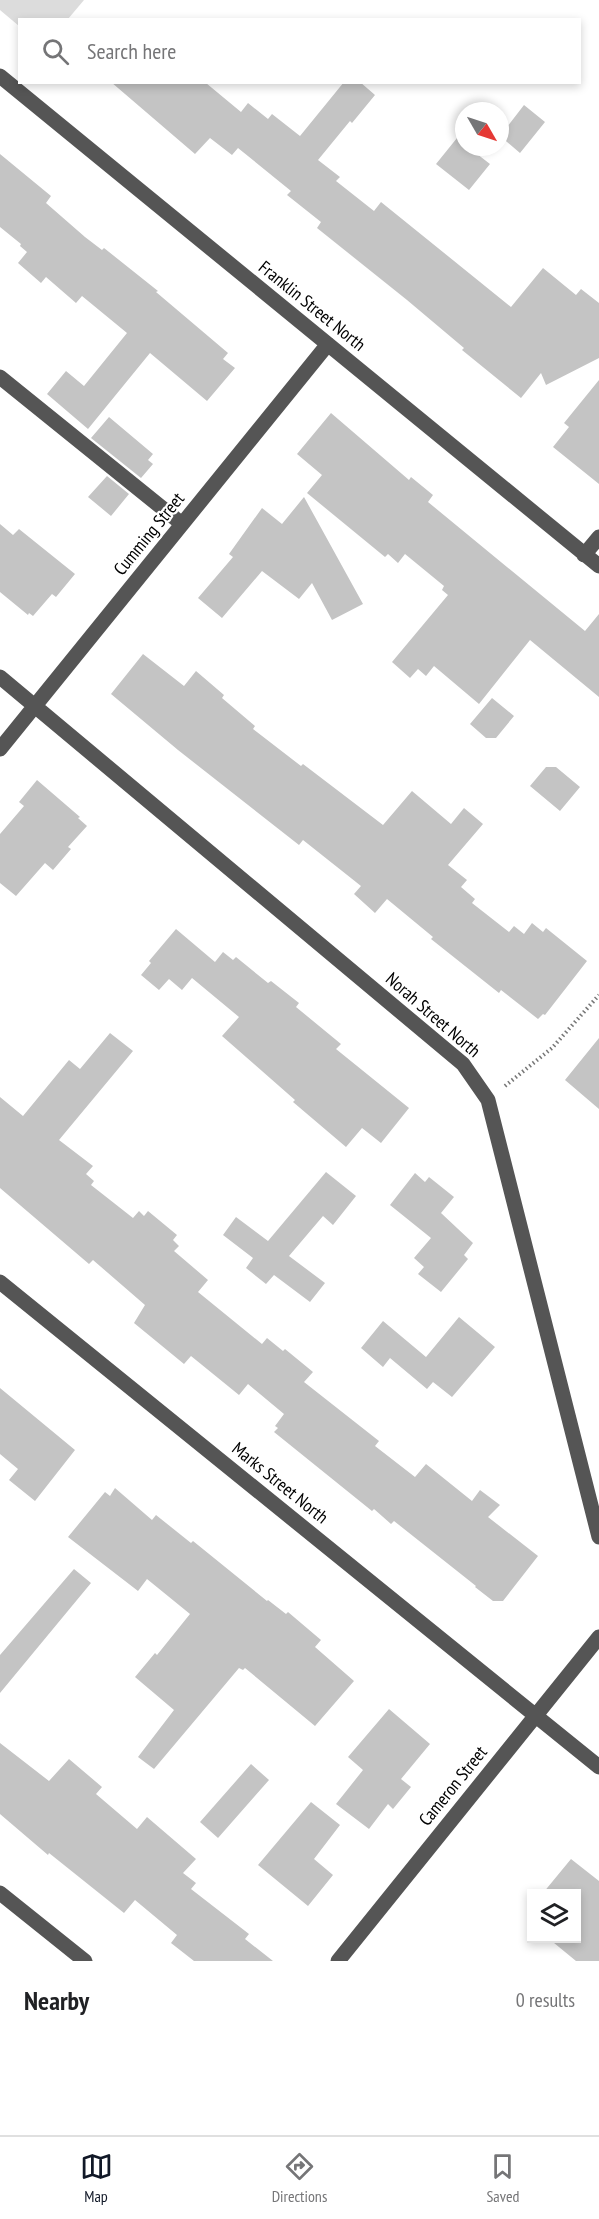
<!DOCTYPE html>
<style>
body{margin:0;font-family:"PT Sans Narrow",sans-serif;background:#f2f2f2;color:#202124}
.controls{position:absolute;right:18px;bottom:18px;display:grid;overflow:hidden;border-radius:0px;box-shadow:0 3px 9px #0003}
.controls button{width:54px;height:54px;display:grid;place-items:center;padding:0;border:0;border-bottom:2px solid #e0e0e0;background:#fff;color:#202124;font:30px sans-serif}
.compass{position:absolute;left:455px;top:102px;width:54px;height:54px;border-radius:50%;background:#fff;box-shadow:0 3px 9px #0003;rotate:129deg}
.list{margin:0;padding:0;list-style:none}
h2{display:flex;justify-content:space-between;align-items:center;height:78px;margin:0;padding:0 24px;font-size:26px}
h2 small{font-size:20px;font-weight:400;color:#757577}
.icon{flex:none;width:33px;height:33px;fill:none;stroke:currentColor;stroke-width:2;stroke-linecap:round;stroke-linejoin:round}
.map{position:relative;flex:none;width:599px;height:1961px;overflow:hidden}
.search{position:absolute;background:#fff;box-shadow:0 3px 9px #0003;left:18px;right:18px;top:18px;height:66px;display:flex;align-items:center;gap:15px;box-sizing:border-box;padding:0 21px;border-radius:0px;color:#757577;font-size:22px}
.sheet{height:174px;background:#fff}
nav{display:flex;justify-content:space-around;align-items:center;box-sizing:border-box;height:84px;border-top:2px solid #e0e0e0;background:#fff;font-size:16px;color:#757577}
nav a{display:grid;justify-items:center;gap:3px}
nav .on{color:#111827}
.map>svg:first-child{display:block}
</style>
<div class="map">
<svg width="599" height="1961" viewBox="0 0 599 1961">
<rect width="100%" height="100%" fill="#fff"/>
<path fill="#dcdcdc" d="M0,0H84L68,19L20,20L19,26L0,10Z"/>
<path fill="#c4c4c4" d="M111,82L206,83L241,112L248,103L268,119L272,114L300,136L344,82H360L375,95L352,123L350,121L318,160L340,177L336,181L374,211L381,202L511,307L543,268L576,295L581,289L599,303V358L546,385L541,373L521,398L462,350L464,348L407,300L317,228L321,222L287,195L291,191L238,148L232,155L210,138L195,154Z
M524,105L545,122L520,153L500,136Z
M457,138L464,144V147H468L490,164L469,190L436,164Z
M0,154L51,196L46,203L85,237L102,250L104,248L158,291L156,292L228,353L223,359L235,368L207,401L150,353L88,429L47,394L66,371L84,386L127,333L82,296L76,303L46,277L41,283L18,263L27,252L20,246L21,244L0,227Z
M599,380V484L553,447L569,427L564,423Z
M331,413L409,480L411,477L433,495L428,502L585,631L599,614V697L530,640L479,704L434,666L426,676L418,669L410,678L392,662L448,595L442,590L444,586L405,554L398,563L388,554L385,557L307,493L322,475L297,454Z
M109,417L153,454L148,460L153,464L141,478L91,438Z
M107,476L129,494L111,516L88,497Z
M304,497L363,604L332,620L312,583L299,599L262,571L222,618L198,598L233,557L229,554L262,508L282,524Z
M0,524L13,535L19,529L75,574L56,597L52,594L33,616L29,613L28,615L0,592Z
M143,654L184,686L196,671L224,695L222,698L255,726L253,729L301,766L303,764L383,825L412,791L451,824L464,808L483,824L448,865L467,880L461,887L475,899L472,903L509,932L514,926L524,934L532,923L543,932L546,928L587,961L545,1015L543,1014L538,1019L501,990L499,993L431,939L433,937L387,899L375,913L354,894L361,886L303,840L299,845L178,750L111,694Z
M492,698L514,716L496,738H486L470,724Z
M546,767H556L580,787L560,811L530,786Z
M37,780L80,817L78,818L87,826L68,847L71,849L53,870L45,863L16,896L0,883V834L24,806L19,802Z
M176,929L215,962L223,952L233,960L236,957L268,983L271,981L299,1003L296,1007L341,1044L336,1049L409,1108L381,1143L362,1128L346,1147L293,1102L295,1100L222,1036L239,1017L192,978L182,990L169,979L159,990L141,975L151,963L149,961Z
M110,1033L133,1051L59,1140L93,1166L86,1174L94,1181L91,1185L133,1218L139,1211L144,1216L148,1211L177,1235L173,1240L179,1246L174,1251L208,1280L198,1292L262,1344L267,1338L283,1351L285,1349L313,1372L304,1382L379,1441L375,1446L415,1477L426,1464L472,1501L480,1490L500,1505L488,1517L538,1556L503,1601H493L475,1587L476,1586L394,1521L391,1524L374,1509L372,1511L274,1432L278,1428L275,1426L284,1414L248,1384L239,1395L191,1356L184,1364L156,1341L134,1323L145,1305L93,1260L89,1264L0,1188V1097L23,1116L69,1060L80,1069Z
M599,1038V1109L565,1080Z
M326,1172L356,1196L333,1225L323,1216L289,1256L325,1283L310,1302L274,1275L266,1284L246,1268L253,1258L223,1235L236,1217L268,1241Z
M415,1173L425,1182L429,1177L454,1197L441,1213L473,1243L464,1255L468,1259L441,1292L418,1274L424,1267L414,1258L431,1238L390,1205Z
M459,1317L495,1347L452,1397L433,1382L427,1389L390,1358L383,1367L361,1348L383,1321L426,1357Z
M0,1388L75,1450L35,1501L9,1480L18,1469L0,1454Z
M115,1488L152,1520L156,1515L191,1543L193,1541L267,1601L268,1600L286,1614L288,1612L321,1640L315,1647L354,1681L315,1726L245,1668L243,1670L239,1668L154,1769L138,1757L174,1710L135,1677L155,1653L157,1655L190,1614L147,1579L138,1591L68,1537L105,1492L110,1496Z
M74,1569L91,1583L0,1693V1655Z
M389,1709L430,1744L401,1779L411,1787L393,1809L388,1804L369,1829L336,1804L363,1770L348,1757Z
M0,1743L49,1781L69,1759L102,1787L96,1794L137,1829L147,1817L196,1859L183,1873L196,1883L191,1889L249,1934L245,1939L273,1961H194L171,1943L177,1935L135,1900L124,1913L49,1853L48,1855L0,1814Z
M251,1764L269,1780L218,1838L200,1822Z
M311,1802L340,1825L314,1859L333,1875L308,1906L258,1865Z
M571,1859L599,1881V1961H576L548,1938H576V1893H543Z"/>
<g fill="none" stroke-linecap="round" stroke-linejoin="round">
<path stroke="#777" stroke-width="4" stroke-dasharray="1.5 3" stroke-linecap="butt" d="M505,1086L552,1048L599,995"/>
<path stroke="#555" stroke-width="15" d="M0,76L599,566
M0,377L182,524
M584,555L599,537
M0,677L463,1064L488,1100L599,1537
M0,749L328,344
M0,1282L599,1767
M0,1893L85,1961
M338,1961L599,1637"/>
</g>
<g text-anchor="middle" stroke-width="4.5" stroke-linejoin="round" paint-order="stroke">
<g font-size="18" fill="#000" stroke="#fff">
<text transform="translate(312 306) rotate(39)" y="6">Franklin Street North</text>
<text transform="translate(149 534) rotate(-51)" y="6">Cumming Street</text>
<text transform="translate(433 1015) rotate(41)" y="6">Norah Street North</text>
<text transform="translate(280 1483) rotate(39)" y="6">Marks Street North</text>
<text transform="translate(453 1786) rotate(-51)" y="6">Cameron Street</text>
</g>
</g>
</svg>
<div class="controls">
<button><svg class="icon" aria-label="layers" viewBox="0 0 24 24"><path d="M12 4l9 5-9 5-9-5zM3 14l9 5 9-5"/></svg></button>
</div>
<svg class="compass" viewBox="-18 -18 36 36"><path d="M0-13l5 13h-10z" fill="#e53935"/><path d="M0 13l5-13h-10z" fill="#757577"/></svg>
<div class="search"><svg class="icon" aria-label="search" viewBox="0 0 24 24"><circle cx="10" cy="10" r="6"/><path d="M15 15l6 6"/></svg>Search here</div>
</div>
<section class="sheet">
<h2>Nearby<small>0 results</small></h2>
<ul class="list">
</ul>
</section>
<nav>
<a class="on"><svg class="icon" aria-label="map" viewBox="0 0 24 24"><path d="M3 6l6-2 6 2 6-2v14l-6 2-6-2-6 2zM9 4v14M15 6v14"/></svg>Map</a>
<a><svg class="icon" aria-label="directions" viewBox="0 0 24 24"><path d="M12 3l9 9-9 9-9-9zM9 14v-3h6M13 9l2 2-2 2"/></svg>Directions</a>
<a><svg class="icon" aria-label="saved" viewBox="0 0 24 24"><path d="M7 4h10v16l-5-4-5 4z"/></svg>Saved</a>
</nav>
